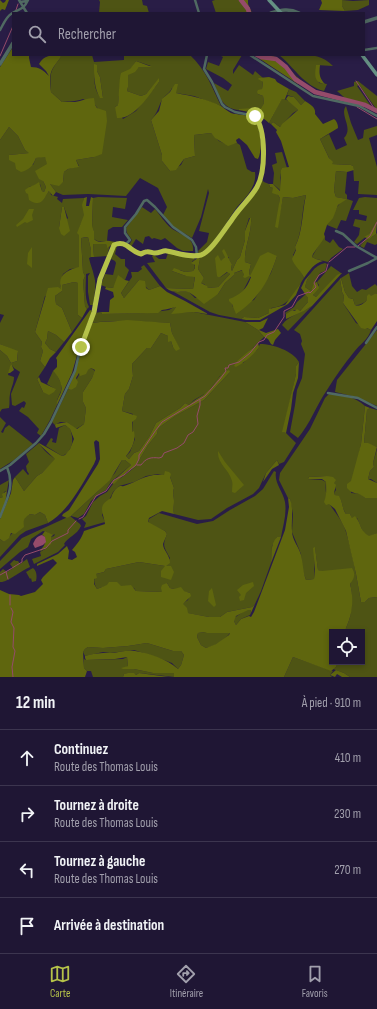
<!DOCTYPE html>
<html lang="fr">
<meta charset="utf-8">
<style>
body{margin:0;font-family:"Sofia Sans Condensed",sans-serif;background:#2c2340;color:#f1f3f6}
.controls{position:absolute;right:12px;bottom:12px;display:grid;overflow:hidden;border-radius:0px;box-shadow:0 2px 6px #0003}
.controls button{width:36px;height:36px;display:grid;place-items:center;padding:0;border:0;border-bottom:1px solid #3c354f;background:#1f1634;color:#f1f3f6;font:20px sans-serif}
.stop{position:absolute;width:12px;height:12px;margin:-9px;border:3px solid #b5c249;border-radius:50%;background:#fff}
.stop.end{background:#b5c249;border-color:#fff;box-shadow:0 1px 4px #0008}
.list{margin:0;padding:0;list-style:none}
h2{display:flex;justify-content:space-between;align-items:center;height:52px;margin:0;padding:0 16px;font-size:17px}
h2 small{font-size:13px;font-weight:400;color:#a19fac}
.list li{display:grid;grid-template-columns:26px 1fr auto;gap:12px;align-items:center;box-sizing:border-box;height:56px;padding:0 16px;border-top:1px solid #3c354f}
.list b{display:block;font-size:15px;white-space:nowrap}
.list p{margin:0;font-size:13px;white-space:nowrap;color:#a19fac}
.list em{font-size:13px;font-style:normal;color:#a19fac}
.icon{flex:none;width:22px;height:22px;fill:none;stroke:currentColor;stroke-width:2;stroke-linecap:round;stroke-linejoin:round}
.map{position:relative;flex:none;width:377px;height:677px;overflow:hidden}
.search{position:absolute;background:#1f1634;box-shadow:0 2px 6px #0003;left:12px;right:12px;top:12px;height:44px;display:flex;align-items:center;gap:10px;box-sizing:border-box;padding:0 14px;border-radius:0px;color:#a19fac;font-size:15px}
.sheet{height:276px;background:#1f1634}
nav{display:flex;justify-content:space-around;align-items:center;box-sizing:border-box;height:56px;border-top:1px solid #3c354f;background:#1f1634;font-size:11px;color:#a19fac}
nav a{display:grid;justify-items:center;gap:2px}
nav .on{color:#b5c249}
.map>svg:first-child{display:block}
</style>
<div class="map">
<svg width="377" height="677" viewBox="0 0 377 677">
<rect width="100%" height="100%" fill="#291d46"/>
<path fill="#4e5414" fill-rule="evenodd" d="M99,0H142L143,5L147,6L149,13H99L100,2Z
M215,0H239L246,9L247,13H216L212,1Z
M342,0L353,1L369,0V5L358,10L345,11L342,6Z
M60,55H92L94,62L124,60V55H190C206,70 212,87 221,106L194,96L176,93L172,88C170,93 165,95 162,100C157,109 159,111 151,120L162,155V161L170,171L181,165L184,159L195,156L194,135L211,133L219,141L228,145L237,143L240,145L247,169L252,172H255C256,179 254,186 249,193C246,198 241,202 237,207C227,221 214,246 199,254L198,251L207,242L209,233L199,231L209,193L208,189L201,217L192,238L174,227L163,215L167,207L158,188L140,178L126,196L88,194L63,195L56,192L50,184L63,182L64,172L68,169L79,166L76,160L94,157L99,110L95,105L83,99C74,102 71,101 62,102L51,92C50,74 49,72 61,57ZM136,61L151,66L139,67L127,75L128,87L127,91L141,96L146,94L159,79V82L136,111L123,119L115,107L118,105L120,85ZM97,65V71L100,77L103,98L100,97C93,88 93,75 97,65Z
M219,55H242L233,70V74L239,65L253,75L255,71L263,78H259L263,82L262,89L258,94L263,96L264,103L260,111L239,109L238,110C222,108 219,96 214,83L228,91L232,85L223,78L206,69L208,62L219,66L223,57Z
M279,55C298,55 319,51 333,66L316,65L319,83L327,84L324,91C304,86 294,67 279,55Z
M358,81L377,96V110L359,85L357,86L373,109L367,104L345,98L337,91L354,86V82Z
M289,89L296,92L305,101L301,105L294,97L287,95Z
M282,98L289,101L298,110L293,113L280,127L273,122L271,124L269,123Z
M346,106L351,123L358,140L363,138L364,130L377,126V135L369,138L377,167V195L358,194L359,181H354L353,166L351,165L332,164L320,139L329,134L336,150L347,145L344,138C354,128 339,115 346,106Z
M9,127L18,136L25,150L30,153L9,155L33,165L36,158L45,156L48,164L43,181L46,187L44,192L42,191L40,184L29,187L45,196L50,190L51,195L58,197L57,199L62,203L63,199L84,198L83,205L85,215L80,226L79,235V268L70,269L63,274L60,286L62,288V285L74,282L78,283V315L82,318L72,332L62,308L56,304L55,296L62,291L45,296L35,332L42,342L41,347L43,351L40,361L45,367L37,379L43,392L55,389L47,384L53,371L57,375L61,383V391L57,400V405L50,420L41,436L37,433L39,429L28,417L19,411L22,407L24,408L26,403L24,401L15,406L12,405L11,394L20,372L14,368L11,364L8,375L14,377C14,383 11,388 10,394C9,399 10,403 9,408L2,409L0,412V350L7,356L11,363L17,361L18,352L0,344V323L4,315L0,314V140ZM62,207H64L68,218L59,228Z
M282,152L287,168H282L280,178L281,192L279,189L273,184L274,173L272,165L277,163L275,153Z
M336,171L347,172L345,193L347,195V199L353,201L346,221L341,220L337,229L327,225C334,216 336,203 346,199L336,197L334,191Z
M262,180L264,182L269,184L270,187L273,188L280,198L277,228L283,197L293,198L306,195C301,212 303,231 295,247L296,249L293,255L304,278C295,292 290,306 271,308L269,313L258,318L244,317L241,319L219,315L210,312L174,292H189L195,298L218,294L225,283L234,275V273L243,270L244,275L250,276L249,272L251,264L245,262C244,247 252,233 251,218H249L245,231V240L240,257L237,260L232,271L231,269L232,264L228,259L229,257H225C221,264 214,269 219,278L228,272L230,274L218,287L208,288L204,284L200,283L204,278L198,269L200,259L199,257C218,250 227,228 238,213C246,202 258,194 262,180ZM277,256L271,273L254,300L233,307L232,304L243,291L255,268Z
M98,197L127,198L125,209L113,207L112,217L128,220L122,227H113L108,230L107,241C101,241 100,243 94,239V231L92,227L93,198Z
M365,197L377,198V220L369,234L357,244L354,242L359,235L360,228L353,226L355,219L366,221L367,216L359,214V210H353L359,198Z
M142,207L151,213L155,209C160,215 165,223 171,228C180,235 195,237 193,251H183L177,248L165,238L161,240L154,238L152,239L149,236L145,237L143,244L136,239L131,247L129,245L132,240L127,233L126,228Z
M377,233V244L375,245L367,242L364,248L360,246L367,238L372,237Z
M81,237L83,238L88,237L91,250V257L89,258C90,264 93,270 94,276C97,285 94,296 93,305H90L88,292V276L90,273L86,274C86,285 84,298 89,307L87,309L85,306L83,281L85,276L83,272Z
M325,237V240L330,243L333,239L339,247L343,249L331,258L328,262L316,259L312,257L321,241Z
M93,244H106L107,247L110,245L107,256L94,257Z
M115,246H117L115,254L121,259H125V266L129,270L125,280L119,277L113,288L106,287L101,285L105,274L113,275L116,263L115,261L111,259L113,249Z
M168,253L193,257L195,260L192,261C195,265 196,267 193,271L185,272L180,270L172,271L186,276H195L193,289L166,288L147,263L155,262L152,256L154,255L159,259H166Z
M325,263L327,264L325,271L320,273L311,291L305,287C307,277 314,265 325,263Z
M144,265L160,286L149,290L139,280L124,298L121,293L132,277L131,272H138L142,269L141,267Z
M331,266L341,273L316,297L313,295L319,285L317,282Z
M349,273L352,286L357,292L362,289L366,290L375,284L377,286V294L376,293C369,298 363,306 355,305L353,299L349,298L345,292L341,278Z
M340,279L342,292L344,296L343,303L356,323L371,330C368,340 360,344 354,352C344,364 335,377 327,390C316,406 310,424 298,438L290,432L295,405L297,390L302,378L305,354L301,344L302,341L300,334L294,330Z
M306,294L308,298V302L300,311L292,310L286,314L285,313L294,307L297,302Z
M312,306L288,331L282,325C289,315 302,313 312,306Z
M174,307H176L172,313L194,312L245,322L258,330L264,337L238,362L243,363L257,350L260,344C273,344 293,351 299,362L296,366V374L283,432L286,433L296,443L284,462L279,464L277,460L266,473L259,488L253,494L227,508L211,519L198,520L174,514C173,510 174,506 174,501C174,496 172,493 174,488L170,477L158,474L146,476L134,482L119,486L113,492L102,515L105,522L84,528L86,523L82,519L86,516L93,502L100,496L107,492L113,484L135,467L148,445L157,434L158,429L161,426L175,416L204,400L230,372L220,376L208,392L194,400L189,405L185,403L180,408L156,423L149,437L139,451L134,453L129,459L126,456L130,452L135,439L132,432L133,414L122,411L125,394L129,389L133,376L132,364L147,348H151L161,333L168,336V339L171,341L173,347L179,349L172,333L170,323C143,322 118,319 91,323L95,313L101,312L102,314L147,313L169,310Z
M377,330V406L356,397L335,392L337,380Z
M48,331L56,335L64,342L56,352L50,349L45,343L47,339Z
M91,368L95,371L92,378L83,392V402L86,408L84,424L76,429L67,422H60L55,425L52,422L68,389L71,390L80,373Z
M329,394C342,396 355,396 365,406L361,444L351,493L361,494L365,498H377V533L369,537L363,532L357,518L352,519L350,514H346C342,509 343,502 339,497L335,495L334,493L336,490L334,483L327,476L309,477L308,479L322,480L326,482C323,506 340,512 346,532C353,555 357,579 361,602H365L369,598L377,597V677H350L344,673L333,669L336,667L338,662H362V632H345C346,626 349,622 350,617C352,607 353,594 350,584L351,582L318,570L315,548L314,579L306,580L302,568L301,554L292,532L293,514L290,499L288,498L279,480L280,473L310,429L325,398Z
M370,408L377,410V447L364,443L367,410Z
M0,417L6,423L1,432L3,433L5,428L9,425L33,444L14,460L0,469Z
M65,425C67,427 71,428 71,432C74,441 72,452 62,456L46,446L51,438L53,439L52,442L56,443L59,428Z
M39,443C42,449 50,456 56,459L42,473L37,476L24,491L15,477L23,469L28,475L29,474L27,471L26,466L29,462L26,454Z
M377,449V483L371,479H368L370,471L374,467L373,463Z
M122,460H125L131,465L111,482L106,490L99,494L91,501L84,514L78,518L71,516L97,492L115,473Z
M274,471L276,472C274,483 283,491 285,502C287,514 283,526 281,537H277L272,546L271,563L261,591L255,604L252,607L227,612L220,617H209L187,613L182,604L188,600L190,593L170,588L167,583L162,592L136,591L134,588C120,586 111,583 97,589C94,583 93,580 96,574L104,572L106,569L139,562L165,566L170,558C164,547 162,546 167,534L165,531L148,523L149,519L159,513L197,524L213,521L230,510L255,496L263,489Z
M9,480L7,491L4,492L3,497L0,498V485Z
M40,512L45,515L48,523L26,531L20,535L0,557V539L4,542L23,522L25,517L30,514L35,515Z
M70,516L80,524L81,526C77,535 68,537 64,544L65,545L58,552L34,564L32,559L41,556L40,552C46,549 50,544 51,537L54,536L55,534L53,535H50L47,532L43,531L31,539L28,547L20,552L0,569V561L22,538Z
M27,559L30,567C22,570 7,583 0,582V572L3,569L7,572L13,568L10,564L14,560L16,561H18L20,564Z
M33,568C37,571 37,577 36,581L32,582L31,578L30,579L26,572Z
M246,610H251L250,615L241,619L236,625L234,621V618Z
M205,632L230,633C226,639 213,647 206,648L201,645L197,637L198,633Z
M147,643L173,651H181L184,655L181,665L178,669L172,663L156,657L134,650L110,653L103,652L85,656L83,652L85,649L88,647L103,648L128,646Z
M127,657L128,666L123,669H134L153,673H174V677L139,673L136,675L133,673L124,674L123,677H93L91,671H87L84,668V659L86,660L123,659Z
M293,657L333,671L330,675L332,677H284Z"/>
<path fill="#5f660e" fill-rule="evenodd" d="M0,0L3,3L5,2L6,0H9L5,10L2,9L0,11Z
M239,0H248V4L252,13H247L246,9Z
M321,0H342V6L345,11L319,10L322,3Z
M13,47V55H29V58L31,67C39,67 43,70 49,76L46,71L39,64C44,55 51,55 60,55L61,57C49,72 49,74 51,92L62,102C67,102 71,102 75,102C82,101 87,98 94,98L95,105L97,108L106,111L107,121L102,154L94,157L76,160L79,167L68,169L64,172L63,182L59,186L50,184L56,192L53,196L49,191C43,199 42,208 29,200L28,194L26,193L25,190C29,186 34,186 39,182L42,191L44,192L46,187L43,181L39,179L35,171L47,164L45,157L36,158C33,166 29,170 21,172L16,169L15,163L9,160V155L29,153L25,150L18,136L9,127L0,140V67Z
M260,55C284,55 281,63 297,77C302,82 309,86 315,90L291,74L289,70L278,60Z
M260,59C281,57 286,72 300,84H298Z
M136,61L152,67H139L135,72L128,75V87L127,91L141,96L146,94L159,78V82C150,94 134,120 117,118L115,107L118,105C119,97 119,79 121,73L130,69Z
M94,64L97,65V71L100,77L103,98H100C94,88 94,75 94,64Z
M316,65H320C319,73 319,78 325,84C313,82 315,75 316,65Z
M269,77L275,79L277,82L289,89L285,99H282L269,123C260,114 250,112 238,110L239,109L253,108L260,110L264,103L263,96L258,94L257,92L258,90L262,89L263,82L258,79L259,78Z
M175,84H178L176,93C191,96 207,99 221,106C224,108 227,111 231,113C237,115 247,114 252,118C261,124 263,150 258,159L255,158L247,145L239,138L236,140L237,143L228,146L215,138L211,133L194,135L195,156L184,159L176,170L170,171L162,161V155L151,120L159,111L162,99L170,92Z
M288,96L294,97L301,105L305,101C311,105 316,107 315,114L323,124L334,119C337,121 338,125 338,128L320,139L329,158L333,162L332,164L351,165L353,166L354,170L347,172L336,171L334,191L336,197L347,199L338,205L333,218L327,225L324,234L325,237L313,254L312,257L316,259L323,261C314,263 310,270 304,278C301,270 294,266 292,259L296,250L295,247C303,231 302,213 306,195L293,198L283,197L278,228L275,227L280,198L278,195L272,193L273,188L270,187L269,184H273L280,191L281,170L282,168L289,167L281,141L276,132L277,130L271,124L273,122L280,127L282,124L298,110L286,99Z
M87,197L86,206H89L91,197L93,198L92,226L94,231V239C99,243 100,242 106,241C109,240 113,242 116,242L107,248L106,244H93L94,257H91V250L88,237L81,238L83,272L85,276L83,281L85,306L87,309L82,318L78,315V283L74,282L62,285V291L55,296L56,304L62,308L72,332L64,342L56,335L48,331L47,339L45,343L50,349L56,352L50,358L45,367L40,361L43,351L41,347L42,342L35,332L48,288L58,287L61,289C57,275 67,270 79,267V235L77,233L84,215L82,205L84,198Z
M62,207H64L70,231L64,236L61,234L59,228Z
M29,209H34L32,215L33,220L27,223L25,222L17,227L16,225L23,219Z
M250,218H251C252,233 244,247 245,262L251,264L249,272L250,276L260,256L268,252L277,256C270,279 258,300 236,314L232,304L229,301V299C240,295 247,289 251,277L249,276L245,278L243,277L244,275L242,270L234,273V275L225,283L218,294L204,304C200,301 192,293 188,292C180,291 173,294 166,288L193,289L195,277L186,276L172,271L174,268L185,272L193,271L195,268V265L191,263L199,257L200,259L198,269L204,278L201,283L207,286L208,288L218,287L230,274L227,272L219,278L217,276L215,258L218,255L221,261L225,257L222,251L224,249C228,255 228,259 232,264L231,269L232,271L237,260L240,257L245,240V231Z
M377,220L376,234L369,239L364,237L369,234Z
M32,247V268L27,264L28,253Z
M311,273L307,280L305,287L311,291L314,283L317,282L319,288L313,295L316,297L337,275L341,273H342L312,306L304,311L286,319V314L292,310L295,311L297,309L300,311L308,302V298L301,288L305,280Z
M118,275L125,280L129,281L121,293L124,298L139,280L145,281L146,288L149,290L160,286L167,292L185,301L208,314L194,312L171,314L176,307C174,307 166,310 162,310L158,313L102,314L101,312H109L110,300L114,297L113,292L105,289L106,287L113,288Z
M341,278L345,292L349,298L353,299L355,305C360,307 364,303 367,300V296L369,294L371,296L376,293L377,294V321L371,330L367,328L365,329L361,328L343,303L344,296L342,292L340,279Z
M301,283L296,295L288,304L260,320H246L241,319L244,317L258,318L269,313V309L285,305Z
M90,310L92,311L82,338L72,373L57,405C56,400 59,397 61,392C63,384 58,376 53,371L57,367V360L56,358Z
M268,318L263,328L259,330L266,333L278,329L281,333L275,340L273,345L271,344L268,339L264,337L258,330L245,322H260Z
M127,320L170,323L172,333L180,349L176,351L173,347L171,341L168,342V336L161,333L151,348H147L132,364L133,376L129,389L125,394L122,411L137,416L136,419L132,422V432L134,431C136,440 132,449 126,456L129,459L134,453L139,451L149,437L156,423L180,408L185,403L189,405C195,399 202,397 208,391C215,385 219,374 229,370L230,372L204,400L175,416L161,426L158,429L157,434L148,445L135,467L128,471L114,484L111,483L131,465L125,460H122L110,480L71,516L67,518L62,516L63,514L69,510L98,464L100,459L99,442L96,440L94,442L96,459L94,464C83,483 68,512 48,523L45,515L40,512L35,515L30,514C24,518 23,520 24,527L15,534L11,533L9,538L4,542L0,539V519L11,493L13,480L15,477L24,491L37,476L42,473L55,459L40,445L39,443L62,456L65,455L70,449L74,439L70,429L65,425L56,428L55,425L56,424L67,422L77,429L84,424L86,408L83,402V392L92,378L95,370L91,368L88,370L86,374L80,376L79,373L76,378L78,382L76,387L71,390L68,389C78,367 82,345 91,323C103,321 115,322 127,320Z
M258,343L259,347C254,355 244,363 236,367L234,366C238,358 251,351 258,343Z
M0,344L18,351L17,361L11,363L14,370L10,373H8L11,363L7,356L0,350Z
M299,362L298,378L293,393L291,409L286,433L282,432L296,374V366Z
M39,377L41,382L56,389L54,392L49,395L43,392L37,379Z
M365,406L370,408L367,410L364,443H368L377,447L373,463L374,467L370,471L368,479L377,483V498H365C358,491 354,496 347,488V484L351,481L361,444Z
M218,451L225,462L244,485L235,493L232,492C232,488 233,484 232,481C229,469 217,464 218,451Z
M277,460L279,465L272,469L263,482L266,473Z
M165,471L169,472L171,474L170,477L174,488C172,493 174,496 174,501C174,506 173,510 174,514L162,511L149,518L148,522L165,531L167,534C166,537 164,541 163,544C163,550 170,555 170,563L166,566H171L174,572L171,580L161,577V571L165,566L139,562L106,569L104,572L96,574L97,578L94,579V584L97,589L107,585L109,582H117L121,586L131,585L136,591L162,592L161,588L162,585L167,583L170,588L174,589L181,587L184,591L190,593L191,596L183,604L187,608L188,613L209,617H220L227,612L252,607L255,604L250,615L251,610H248L236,616L234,621L236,625L241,619L249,616L251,617L254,612L285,530L289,507L288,498L290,499C294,510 291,520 292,531C292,540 299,547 301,555C303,563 303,572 306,580L314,579L315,569L313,548L315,547L318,570L322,571L352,568C356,575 354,578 350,584C353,594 353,607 350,617C349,622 346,626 345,632H332V662H338L336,667L331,671L293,657L284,677H174V673H153L134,669H123L121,668L128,666L127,657L115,659L86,660L85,658V656C96,653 99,653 110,653C118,653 127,649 135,651C149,653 167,659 178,669L181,665L184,655L181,651H173L147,643L128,646L103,648L88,647L85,649L83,652L84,668L87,671L85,677H0V590L9,594L19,595L21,596L35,592L43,584L41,580L43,577L57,563L53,559L37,566V564L58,554L67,546L69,551L68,559L72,560L77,557L75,552L72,550C77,544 82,538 84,531L105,524C103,511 97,506 111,498C112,494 114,490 118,487C121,485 121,487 124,486C139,481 146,473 164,475ZM205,632L207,633H230L229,635L216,644L206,648L201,645L197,637L198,633Z
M327,476L333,477L336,480L334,483L336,485L334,493L335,495L339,496C343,502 342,509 346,514H350L352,518L355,516C362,524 359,530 369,536L377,533V597L369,598L365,602H361L356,574L346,531L335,509L329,504L326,505L324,502C327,495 326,489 326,482L322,479H308L309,477Z
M7,491L5,504L0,515V498L3,497L2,494Z
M45,531L53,535L51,537V544L41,551L40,550C45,546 46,542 44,536L42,535Z
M277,537H281L271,563C272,554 270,544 277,537Z
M253,582L254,586L246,593L244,600L240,601L239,597L241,595L237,590L243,585Z
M212,588L216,605L214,607L208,601L209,591Z
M336,670L344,673L350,677H342L337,674L335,677L330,675Z
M128,673H134L136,675L139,673L169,677H123L124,674Z"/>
<path fill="#954b6a" d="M42,535L45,537L46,542L43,545L35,548L33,544C35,539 37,536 42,535Z"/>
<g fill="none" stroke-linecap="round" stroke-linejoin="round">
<path stroke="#954b6a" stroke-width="1" d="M15,13L18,4
M0,56L13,26
M356,81L376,111
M357,107L377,119
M358,246L370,236L377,222
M329,262L347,247H355
M137,465H141C146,458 151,457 159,458L162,457L164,453L177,448L184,443L188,435L193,432L198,424L197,416L200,405V400
M79,519L83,517L96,496L106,491L114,480L124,475L136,465L139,459V455C147,444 153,433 162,422L205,396L220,379L226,371L225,368H228L229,365L239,362L250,353L259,342L264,340L267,335L274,332L284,317V311L292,307L298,296L309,292L310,293L316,287L314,283L319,275L326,271L328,264
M6,572L8,579
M0,575C8,571 15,566 22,562V559L25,555L46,548L52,541L68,533V530L76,521
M10,595V605
M11,608L13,612L11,622L14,628L13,647L15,651L12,667L13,677"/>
<path stroke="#954b6a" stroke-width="4.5" d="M241,0L248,9L249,13
M257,55L261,57L276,59L286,67L295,79L315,92L365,105L377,111"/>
<path stroke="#506a62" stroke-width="2.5" d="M19,0L27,13
M195,0L199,13
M20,2L27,1
M0,30C3,25 6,17 11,14C19,8 23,11 28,0
M364,50L377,48
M250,55L313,96L359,106L377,116
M336,231L343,234L356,246L377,258
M126,244L130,240L125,233V227L136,214L144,201L147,200L155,207L173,227L192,240L196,247L197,256
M349,271L368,263L377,258
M366,343L377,327
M328,393L358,398L377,408
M0,471L10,465L36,443L44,434L51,422L75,371L82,341L94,312L98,284L114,245C126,239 130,252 141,254L146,252L155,253L165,250L187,255H200L203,254L217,240L237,210L254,191L260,180L264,149L262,131L258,121L255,116L235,112L225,107L222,104L212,82L204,69L207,55
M0,517C7,499 15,486 7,467"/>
<path stroke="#506a62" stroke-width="3.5" d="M271,13C281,10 289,8 299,13
M364,22L377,18
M0,64L13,43"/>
<path stroke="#659083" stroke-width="3.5" d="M269,0L281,13
M362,55L377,75"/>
</g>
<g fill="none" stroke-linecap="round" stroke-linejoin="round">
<path stroke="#b5c249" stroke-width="5" d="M81,347L94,312L100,279L114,245C126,239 130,252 141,254C143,253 144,252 146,252C149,251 152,253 155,253C160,253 163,250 167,251C178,253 190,258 201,255C211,252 224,230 231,221C238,209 251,198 257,187C266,171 266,130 255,116"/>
</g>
</svg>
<div class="controls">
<button><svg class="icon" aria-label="locate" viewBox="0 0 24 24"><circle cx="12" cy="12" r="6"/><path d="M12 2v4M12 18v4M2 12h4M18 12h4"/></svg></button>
</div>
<div class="stop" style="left:255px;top:116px"></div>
<div class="stop end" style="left:81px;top:347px"></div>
<div class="search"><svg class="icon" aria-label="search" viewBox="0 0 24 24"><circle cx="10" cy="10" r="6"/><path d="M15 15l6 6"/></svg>Rechercher</div>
</div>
<section class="sheet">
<h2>12 min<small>À pied · 910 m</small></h2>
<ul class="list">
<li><svg class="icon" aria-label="ahead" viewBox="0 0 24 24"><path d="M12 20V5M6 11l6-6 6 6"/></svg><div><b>Continuez</b><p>Route des Thomas Louis</p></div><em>410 m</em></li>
<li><svg class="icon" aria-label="right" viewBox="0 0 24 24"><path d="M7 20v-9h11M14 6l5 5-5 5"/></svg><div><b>Tournez à droite</b><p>Route des Thomas Louis</p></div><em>230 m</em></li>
<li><svg class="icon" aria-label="left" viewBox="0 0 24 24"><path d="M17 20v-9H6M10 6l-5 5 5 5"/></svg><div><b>Tournez à gauche</b><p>Route des Thomas Louis</p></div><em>270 m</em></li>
<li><svg class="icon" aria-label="arrive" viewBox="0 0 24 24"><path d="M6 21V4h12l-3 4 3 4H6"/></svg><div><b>Arrivée à destination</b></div></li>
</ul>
</section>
<nav>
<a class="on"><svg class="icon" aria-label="map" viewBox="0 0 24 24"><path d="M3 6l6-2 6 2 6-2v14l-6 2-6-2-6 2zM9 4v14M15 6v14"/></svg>Carte</a>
<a><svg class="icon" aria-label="directions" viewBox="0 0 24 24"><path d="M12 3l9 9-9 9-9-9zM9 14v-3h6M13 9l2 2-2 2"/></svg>Itinéraire</a>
<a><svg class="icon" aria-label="saved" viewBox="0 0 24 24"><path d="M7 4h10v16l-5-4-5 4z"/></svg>Favoris</a>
</nav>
